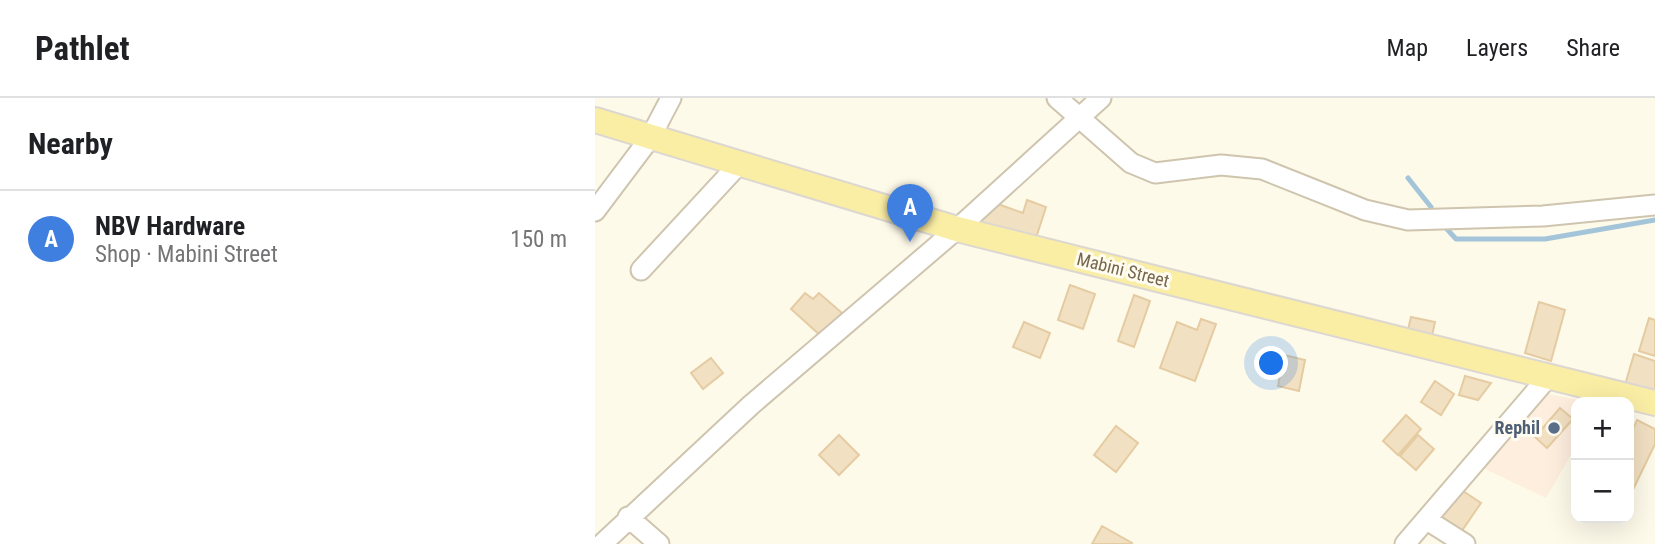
<!DOCTYPE html>
<meta charset="utf-8">
<style>
body{margin:0;font-family:"Roboto Condensed",sans-serif;background:#f6f6f6;color:#202124}
.controls{position:absolute;right:21px;bottom:21px;display:grid;overflow:hidden;border-radius:14px;box-shadow:0 7px 28px #0002}
.controls button{width:63px;height:63px;display:grid;place-items:center;padding:0;border:0;border-bottom:2px solid #e0e0e0;background:#fff;color:#202124;font:35px sans-serif}
.you{position:absolute;left:677px;top:266px;width:24px;height:24px;margin:-18px;border:5px solid #fff;border-radius:50%;background:#1a73e8;box-shadow:0 0 0 10px #1a73e833}
.badge{display:grid;place-items:center;width:46px;height:46px;border-radius:50%;background:#111827;color:#fff;font-size:23px;font-weight:700}
.pin{position:absolute;translate:-50% -58px;filter:drop-shadow(0 2px 4px #0008)}
.pin::after{content:'';position:absolute;top:37px;width:24px;height:21px;background:inherit;clip-path:polygon(0 0,100% 0,50% 100%)}
.list{margin:0;padding:0;list-style:none}
h2{display:flex;justify-content:space-between;align-items:center;height:91px;margin:0;padding:0 28px;font-size:30px}
h2 small{font-size:23px;font-weight:400;color:#757577}
.list li{display:grid;grid-template-columns:46px 1fr auto;gap:21px;align-items:center;box-sizing:border-box;height:98px;padding:0 28px;border-top:2px solid #e0e0e0}
.list b{display:block;font-size:26px;white-space:nowrap}
.list p{margin:0;font-size:23px;white-space:nowrap;color:#757577}
.list em{font-size:23px;font-style:normal;color:#757577}
.map{position:relative;flex:none;width:1060px;height:446px;overflow:hidden}
header{display:flex;align-items:center;gap:42px;box-sizing:border-box;height:98px;padding:0 35px;background:#fff;border-bottom:2px solid #e0e0e0}
header strong{font-size:33px}
nav{display:flex;gap:38px;margin-inline-start:auto;font-size:24px}
main{display:flex}
aside{flex:1;background:#fff}
.map>svg:first-child{display:block}
</style>
<header>
<strong>Pathlet</strong>
<nav><a>Map</a><a>Layers</a><a>Share</a></nav>
</header>
<main>
<aside>
<h2>Nearby<small></small></h2>
<ul class="list">
<li><span class="badge" style="background:#3f7fe0">A</span><div><b>NBV Hardware</b><p>Shop · Mabini Street</p></div><em>150 m</em></li>
</ul>
</aside>
<div class="map">
<svg width="1060" height="446" viewBox="0 0 1060 446">
<rect width="100%" height="100%" fill="#fdfaea"/>
<path fill="#fdeede" d="M948,295L994,304H981V348L951,400L888,370Z"/>
<g fill="none" stroke-linecap="round" stroke-linejoin="round">
<path stroke="#a4c5d9" stroke-width="5" d="M813,80L836,109
M851,130L861,141H950L1060,122"/>
</g>
<path fill="#f2e0c2" stroke="#e5cba2" stroke-width="2" d="M432,102L451,109L440,143L383,123L400,105L428,115Z
M475,187L500,196L488,231L463,222Z
M210,195L218,201L224,195L247,215L226,238L196,211Z
M539,197L555,203L539,249L523,243Z
M944,204L970,212L956,263L930,255Z
M816,219L840,224L837,238L813,232Z
M1054,220L1060,222V258L1044,253Z
M606,221L621,226L600,283L565,270L582,224L602,232Z
M429,224L455,235L445,260L418,249Z
M1039,256L1060,263V296L1030,287Z
M689,257L710,262L704,293L683,288Z
M116,260L128,275L108,291L96,275Z
M870,278L896,285L883,302L864,297Z
M840,283L859,296L846,317L826,304Z
M965,310L978,321L952,350L940,339Z
M811,317L826,331L803,357L788,343Z
M1042,322L1060,331V346L1034,400V340Z
M521,328L543,345L521,374L499,357Z
M244,337L264,357L244,377L224,357Z
M823,337L839,351L821,372L805,358Z
M865,391L886,405L866,434L845,420Z
M507,428L537,445L536,446H497Z"/>
<g fill="none" stroke-linecap="round" stroke-linejoin="round">
<g stroke="#cfc5af" stroke-width="23">
<path id="minor" d="M462,0L536,65L560,75L626,67L667,71L770,112L813,122L948,118L1060,107
M0,113L55,40L76,0
M46,172L145,65
M33,419L64,446
M832,422L870,446
M7,446L156,307L362,131L506,0
M810,446L954,278"/>
</g>
<g stroke="#dcd7d1" stroke-width="28">
<path id="major" d="M0,22L362,131L1060,305"/>
</g>
<use href="#minor" stroke="#fff" stroke-width="19"/>
<use href="#major" stroke="#faeda4" stroke-width="24"/>
</g>
<circle fill="#5c6f8a" stroke="#fffdf1" stroke-width="2.5" cx="959" cy="330" r="7"/>
<g text-anchor="middle" stroke-width="6" stroke-linejoin="round" paint-order="stroke">
<g font-size="18" fill="#78664d" stroke="#fffdf1">
<text transform="translate(528 172) rotate(14)" y="6">Mabini Street</text>
</g>
<g font-size="18" font-weight="bold" fill="#4e5e75" stroke="#fffdf1" text-anchor="end">
<text x="945" y="336">Rephil</text>
</g>
</g>
</svg>
<div class="controls">
<button>+</button>
<button>−</button>
</div>
<div class="you"></div>
<div class="pin badge" style="left:315px;top:144px;background:#3f7fe0">A</div>
</div>
</main>
